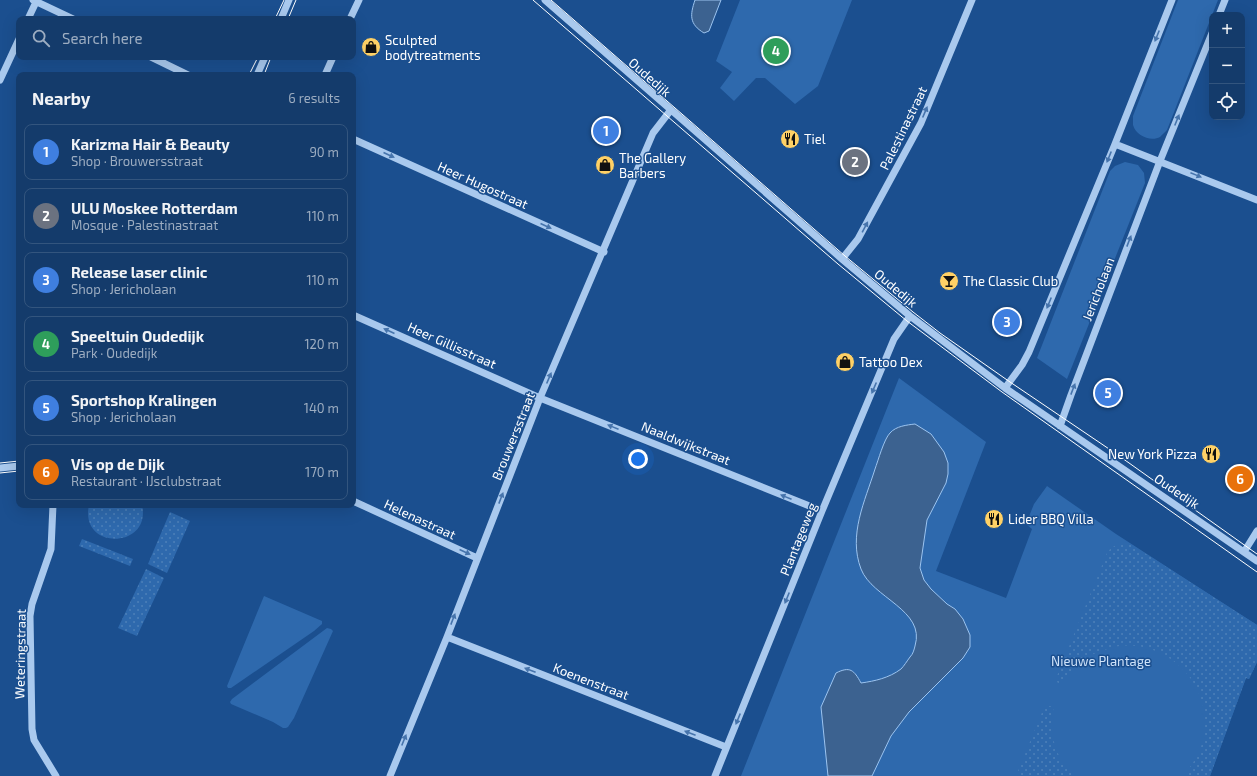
<!DOCTYPE html>
<meta charset="utf-8">
<style>
body{margin:0;font-family:"Exo 2",sans-serif;background:#214673;color:#f1f3f6}
.controls{position:absolute;right:12px;top:12px;display:grid;overflow:hidden;border-radius:8px;box-shadow:0 4px 16px #0002}
.controls button{width:36px;height:36px;display:grid;place-items:center;padding:0;border:0;border-bottom:1px solid #33557e;background:#143b6b;color:#f1f3f6;font:20px sans-serif}
.you{position:absolute;left:638px;top:459px;width:14px;height:14px;margin:-10px;border:3px solid #fff;border-radius:50%;background:#1a73e8;box-shadow:0 0 0 6px #1a73e833}
.badge{display:grid;place-items:center;width:26px;height:26px;border-radius:50%;background:#ffd166;color:#fff;font-size:13px;font-weight:700}
.pin{position:absolute;translate:-50% -50%;border:2px solid #fff;box-shadow:0 1px 4px #0006}
.list{margin:0;padding:0;list-style:none}
h2{display:flex;justify-content:space-between;align-items:center;height:52px;margin:0;padding:0 16px;font-size:17px}
h2 small{font-size:13px;font-weight:400;color:#9dadc1}
.list li{display:grid;grid-template-columns:26px 1fr auto;gap:12px;align-items:center;box-sizing:border-box;height:56px;margin:0 8px 8px;padding:0 8px;border:1px solid #33557e;border-radius:8px}
.list b{display:block;font-size:15px;white-space:nowrap}
.list p{margin:0;font-size:13px;white-space:nowrap;color:#9dadc1}
.list em{font-size:13px;font-style:normal;color:#9dadc1}
.icon{flex:none;width:22px;height:22px;fill:none;stroke:currentColor;stroke-width:2;stroke-linecap:round;stroke-linejoin:round}
.map{position:relative;flex:none;width:1257px;height:776px;overflow:hidden}
.search{position:absolute;background:#143b6b;box-shadow:0 4px 16px #0002;left:16px;top:16px;width:340px;height:44px;display:flex;align-items:center;gap:10px;box-sizing:border-box;padding:0 14px;border-radius:8px;color:#9dadc1;font-size:15px}
.panel{position:absolute;background:#143b6b;box-shadow:0 4px 16px #0002;left:16px;top:72px;width:340px;height:436px;border-radius:8px}
.map>svg:first-child{display:block}
</style>
<div class="map">
<svg width="1257" height="776" viewBox="0 0 1257 776">
<defs>
<pattern id="garden-dots" width="8" height="8" patternUnits="userSpaceOnUse"><rect width="8" height="8" fill="#2e69ad"/><path d="M2 2h.1M6 6h.1" fill="none" stroke="#4d80b9" stroke-width="1.8" stroke-linecap="round"/></pattern>
</defs>
<rect width="100%" height="100%" fill="#1b4f8f"/>
<path fill="#2e69ad" d="M740,0H852L818,86L795,104L765,78H756L734,101L720,88L732,72L716,61Z
M1178,0H1218L1167,130C1165,132 1162,135 1160,137C1151,142 1136,136 1133,125C1133,123 1133,119 1133,116Z
M1125,162L1138,165L1144,173L1145,183L1067,379L1037,358L1110,171L1115,166Z
M899,378L986,442L936,571L1006,598L1032,529L1026,524L1034,504L1047,486L1116,534L1257,625V662L1249,679L1246,678L1210,776H741Z
M264,596L322,621V624L314,631L231,688H228L227,686Z
M327,628L331,629L333,631L294,718L288,727L286,728H283L273,722L231,704L230,702L232,699Z"/>
<path fill="url(#garden-dots)" d="M89,505H142C152,549 79,551 89,505Z
M170,512L190,521L167,573L148,564Z
M82,539L133,559L130,566L79,546Z
M1120,543H1125L1132,545L1257,625V662L1249,679L1246,678L1210,776H1183C1189,769 1194,762 1198,754C1216,716 1198,672 1162,654C1146,646 1128,643 1111,648C1100,651 1088,655 1079,663C1072,670 1067,677 1062,685L1055,681L1107,553L1111,548Z
M146,569L164,578L137,636L118,628Z
M1045,705L1054,707C1047,730 1056,760 1074,776H1016Z"/>
<path fill="#3c6290" stroke="#9cc4f0" d="M695,0H721L709,31L704,33C689,24 690,15 695,0Z
M915,424L931,434L944,452L948,463V474L946,483L927,520L920,568L924,580L931,589L947,604L955,609L963,619L970,635V647L963,658L909,712L891,736L872,776H828L821,707L836,673C850,666 854,670 861,683C875,681 889,678 901,669C904,666 907,661 910,657C913,654 914,650 915,646C926,610 872,598 861,569C848,535 865,501 875,469C878,461 884,439 890,433C896,426 907,425 915,424Z"/>
<g fill="none" stroke-linecap="round" stroke-linejoin="round">
<path stroke="#a9c9ee" stroke-width="7" d="M33,0L73,19
M545,0L842,259L910,316L1005,388L1257,561
M1219,15L1225,0
M28,19L36,2
M281,19L289,0
M350,19L359,0
M151,57L188,75
M257,75L265,57
M325,75L333,57
M0,80L19,39
M353,139L604,252
M1115,144L1257,200
M842,259L858,239L921,123L972,0
M353,315L540,398L822,511
M1005,388L1022,365L1029,352L1115,144L1172,0
M1060,426L1071,395L1160,161L1212,33
M0,468L19,466
M353,501L477,558
M53,505L51,549L32,604L30,616L32,729L34,740L56,776
M1244,552L1257,531
M447,637L726,747
M390,776L447,637L540,398L653,133L670,111
M715,776L822,511L894,339L910,316"/>
<path stroke="#fff" stroke-width="1" d="M533,0L838,264L907,321L1002,392L1257,572
M551,0L845,256L913,312L940,333L1010,382L1115,453L1257,554
M275,19L284,0
M288,19L296,0
M249,75L258,57
M264,75L271,57
M0,463L19,461
M0,473L19,471"/>
</g>
<defs><path id="oneway-solid" d="M-6-.8H1V-3.2L6.5 0L1 3.2V.8H-6Z"/></defs>
<g fill="#4674ac">
<use href="#oneway-solid" transform="translate(1157 36) rotate(112)"/>
<use href="#oneway-solid" transform="translate(925 112) rotate(-67)"/>
<use href="#oneway-solid" transform="translate(1177 120) rotate(-68)"/>
<use href="#oneway-solid" transform="translate(389 155) rotate(24)"/>
<use href="#oneway-solid" transform="translate(1109 157) rotate(112)"/>
<use href="#oneway-solid" transform="translate(1196 175) rotate(22)"/>
<use href="#oneway-solid" transform="translate(546 226) rotate(24)"/>
<use href="#oneway-solid" transform="translate(865 227) rotate(-62)"/>
<use href="#oneway-solid" transform="translate(1129 241) rotate(-69)"/>
<use href="#oneway-solid" transform="translate(1049 303) rotate(112)"/>
<use href="#oneway-solid" transform="translate(389 331) rotate(-156)"/>
<use href="#oneway-solid" transform="translate(549 378) rotate(-67)"/>
<use href="#oneway-solid" transform="translate(874 388) rotate(113)"/>
<use href="#oneway-solid" transform="translate(1073 389) rotate(-69)"/>
<use href="#oneway-solid" transform="translate(613 427) rotate(-158)"/>
<use href="#oneway-solid" transform="translate(786 497) rotate(-158)"/>
<use href="#oneway-solid" transform="translate(501 498) rotate(-69)"/>
<use href="#oneway-solid" transform="translate(465 552) rotate(25)"/>
<use href="#oneway-solid" transform="translate(787 598) rotate(112)"/>
<use href="#oneway-solid" transform="translate(453 619) rotate(-69)"/>
<use href="#oneway-solid" transform="translate(530 670) rotate(-159)"/>
<use href="#oneway-solid" transform="translate(738 719) rotate(112)"/>
<use href="#oneway-solid" transform="translate(690 733) rotate(-159)"/>
<use href="#oneway-solid" transform="translate(404 740) rotate(-68)"/>
</g>
<defs>
<g id="shop-disc" transform="scale(1)"><circle r="9.5" fill="#ffd166" stroke="#1b4f8f"/><path d="M-5-2.5h2.3a2.7 3.5 0 0 1 5.4 0H5L5.5 6h-11ZM-1.5-2.5h3a1.5 2.3 0 0 0-3 0Z" fill="#111"/></g>
<g id="restaurant-disc" transform="scale(1)"><circle r="9.5" fill="#ffd166" stroke="#1b4f8f"/><path d="M-5-6h1v4h1v-4h1v4h1v-4h1v5L-1.5 .5V6h-2V.5L-5-1ZM5-6V6H3V1.5H1.5Q1.5-4 5-6Z" fill="#111"/></g>
<g id="bar-disc" transform="scale(1)"><circle r="9.5" fill="#ffd166" stroke="#1b4f8f"/><path d="M-6-5H6L.8 .8V4.5H3.5V6h-7V4.5H-.8V.8Z" fill="#111"/></g>
</defs>
<g fill-rule="evenodd">
<use href="#shop-disc" x="371" y="47"/>
<use href="#restaurant-disc" x="790" y="139"/>
<use href="#shop-disc" x="605" y="165"/>
<use href="#bar-disc" x="949" y="281"/>
<use href="#shop-disc" x="845" y="362"/>
<use href="#restaurant-disc" x="1211" y="454"/>
<use href="#restaurant-disc" x="994" y="519"/>
</g>
<g text-anchor="middle" stroke-width="3" stroke-linejoin="round" paint-order="stroke">
<g font-size="13" fill="#fff" stroke="#1b4f8f" text-anchor="start">
<text x="385" y="45">Sculpted<tspan x="385" dy="15">bodytreatments</tspan></text>
<text x="804" y="144">Tiel</text>
<text x="619" y="163">The Gallery<tspan x="619" dy="15">Barbers</tspan></text>
<text x="963" y="286">The Classic Club</text>
<text x="859" y="367">Tattoo Dex</text>
<text x="1197" y="459" text-anchor="end">New York Pizza</text>
<text x="1008" y="524">Lider BBQ Villa</text>
</g>
<g font-size="13" fill="#fff" stroke="#1b4f8f">
<text transform="translate(650 77) rotate(41)" y="5">Oudedijk</text>
<text transform="translate(903 128) rotate(-64)" y="5">Palestinastraat</text>
<text transform="translate(483 185) rotate(24)" y="5">Heer Hugostraat</text>
<text transform="translate(896 288) rotate(40)" y="5">Oudedijk</text>
<text transform="translate(1098 289) rotate(-69)" y="5">Jericholaan</text>
<text transform="translate(452 345) rotate(24)" y="5">Heer Gillisstraat</text>
<text transform="translate(513 436) rotate(-68)" y="5">Brouwersstraat</text>
<text transform="translate(686 443) rotate(22)" y="5">Naaldwijkstraat</text>
<text transform="translate(1177 491) rotate(34)" y="5">Oudedijk</text>
<text transform="translate(420 519) rotate(25)" y="5">Helenastraat</text>
<text transform="translate(798 539) rotate(-68)" y="5">Plantageweg</text>
<text transform="translate(20 654) rotate(-89)" y="5">Weteringstraat</text>
<text transform="translate(591 681) rotate(21)" y="5">Koenenstraat</text>
</g>
<g font-size="13" fill="#cfe3fa" stroke="#1b4f8f">
<text x="1101" y="666">Nieuwe Plantage</text>
</g>
</g>
</svg>
<div class="controls">
<button>+</button>
<button>−</button>
<button><svg class="icon" aria-label="locate" viewBox="0 0 24 24"><circle cx="12" cy="12" r="6"/><path d="M12 2v4M12 18v4M2 12h4M18 12h4"/></svg></button>
</div>
<div class="you"></div>
<div class="pin badge" style="left:606px;top:131px;background:#3f7fe0">1</div>
<div class="pin badge" style="left:855px;top:162px;background:#6b7280">2</div>
<div class="pin badge" style="left:1007px;top:322px;background:#3f7fe0">3</div>
<div class="pin badge" style="left:776px;top:51px;background:#2e9e5b">4</div>
<div class="pin badge" style="left:1108px;top:393px;background:#3f7fe0">5</div>
<div class="pin badge" style="left:1240px;top:479px;background:#e8710a">6</div>
<div class="search"><svg class="icon" aria-label="search" viewBox="0 0 24 24"><circle cx="10" cy="10" r="6"/><path d="M15 15l6 6"/></svg>Search here</div>
<section class="panel">
<h2>Nearby<small>6 results</small></h2>
<ul class="list">
<li><span class="badge" style="background:#3f7fe0">1</span><div><b>Karizma Hair &amp; Beauty</b><p>Shop · Brouwersstraat</p></div><em>90 m</em></li>
<li><span class="badge" style="background:#6b7280">2</span><div><b>ULU Moskee Rotterdam</b><p>Mosque · Palestinastraat</p></div><em>110 m</em></li>
<li><span class="badge" style="background:#3f7fe0">3</span><div><b>Release laser clinic</b><p>Shop · Jericholaan</p></div><em>110 m</em></li>
<li><span class="badge" style="background:#2e9e5b">4</span><div><b>Speeltuin Oudedijk</b><p>Park · Oudedijk</p></div><em>120 m</em></li>
<li><span class="badge" style="background:#3f7fe0">5</span><div><b>Sportshop Kralingen</b><p>Shop · Jericholaan</p></div><em>140 m</em></li>
<li><span class="badge" style="background:#e8710a">6</span><div><b>Vis op de Dijk</b><p>Restaurant · IJsclubstraat</p></div><em>170 m</em></li>
</ul>
</section>
</div>
